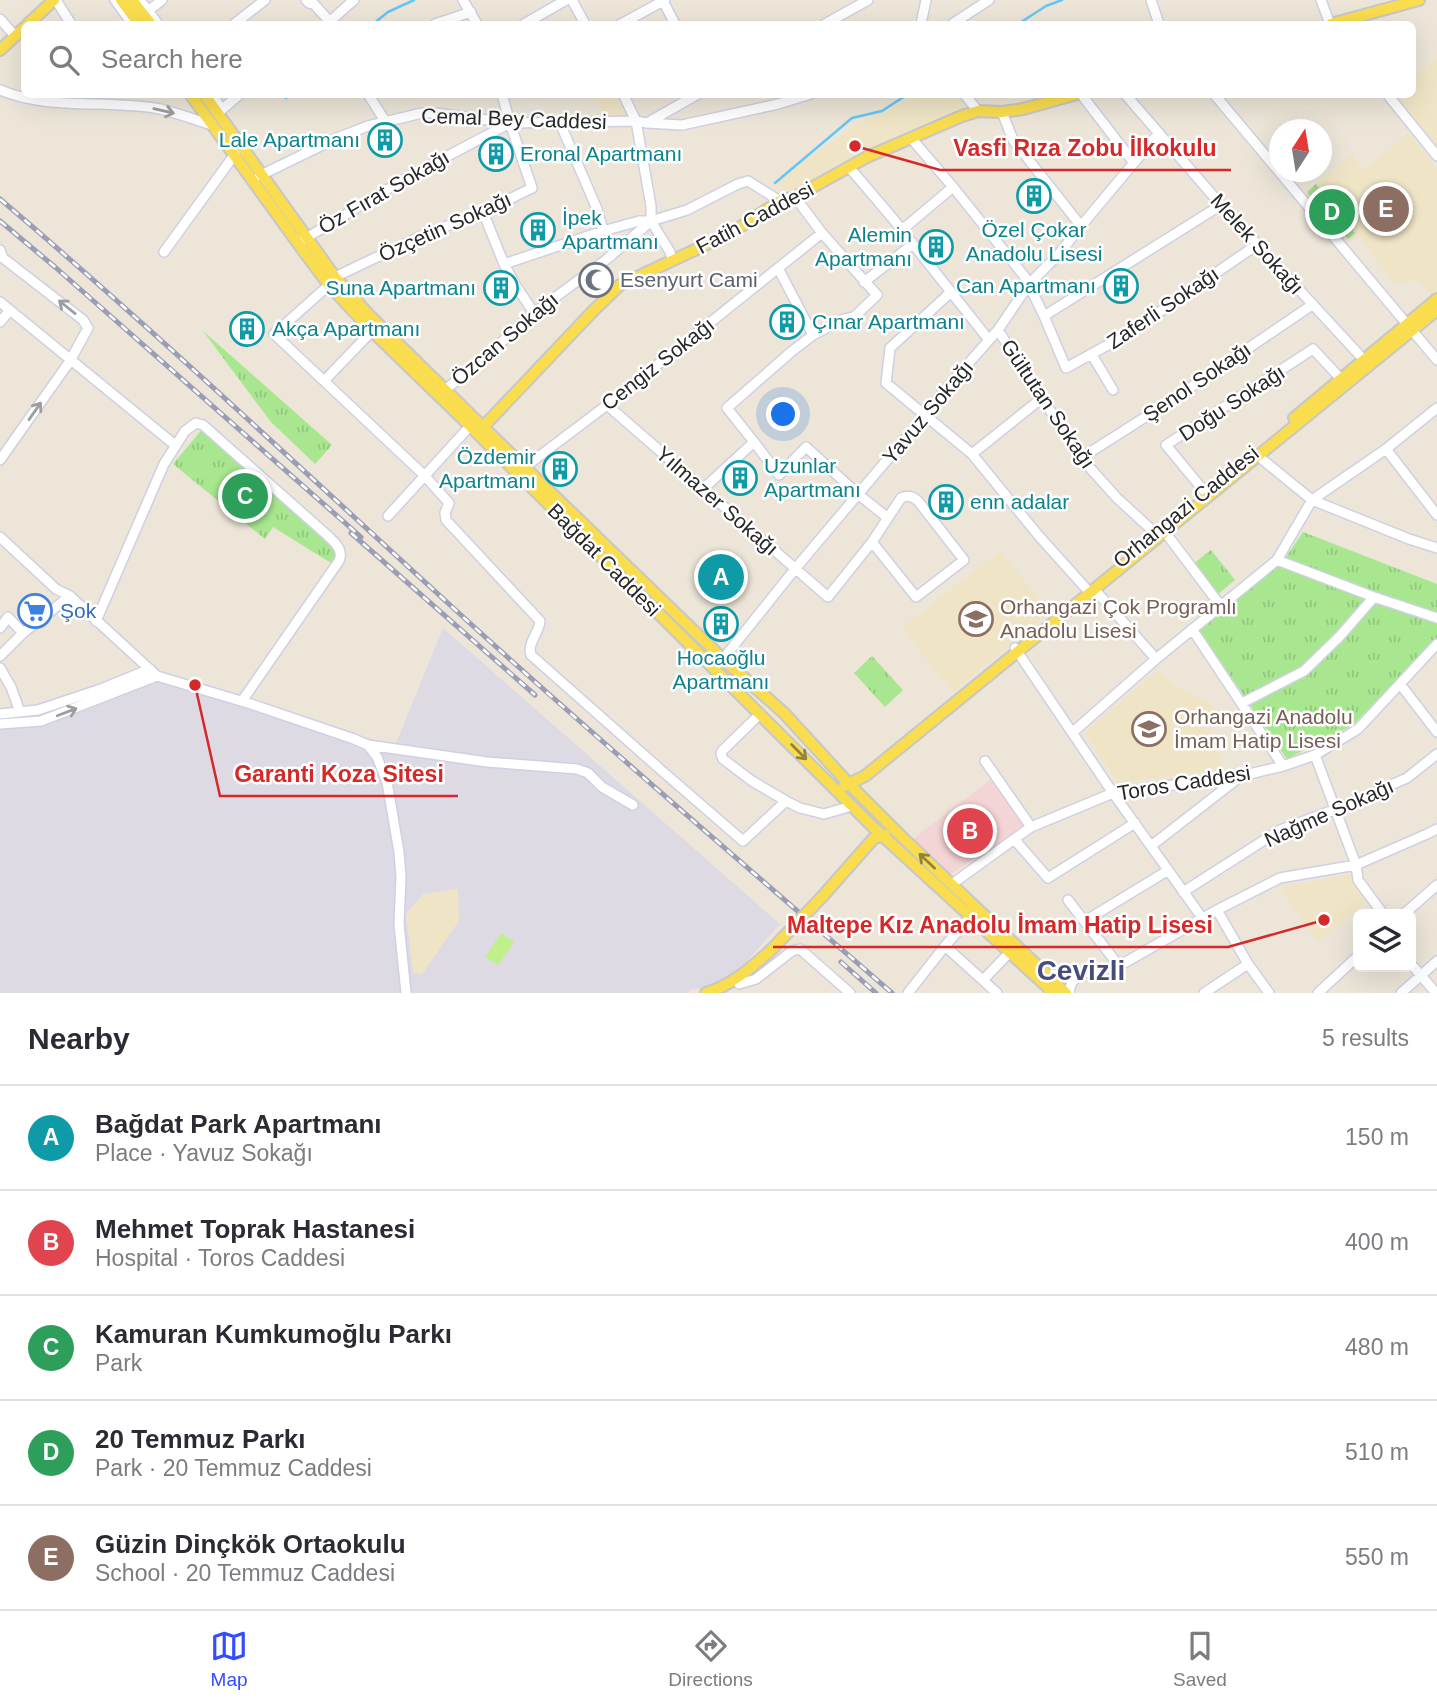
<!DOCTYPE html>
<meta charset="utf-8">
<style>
body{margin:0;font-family:Arial,sans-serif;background:#f7f7f7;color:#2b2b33}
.controls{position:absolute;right:21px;bottom:21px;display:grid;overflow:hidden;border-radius:10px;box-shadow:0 7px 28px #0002}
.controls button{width:63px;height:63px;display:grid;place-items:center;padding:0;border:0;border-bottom:2px solid #e1e1e2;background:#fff;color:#2b2b33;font:35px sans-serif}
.compass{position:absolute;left:1269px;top:119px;width:63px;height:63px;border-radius:50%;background:#fff;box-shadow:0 7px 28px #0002;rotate:12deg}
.you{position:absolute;left:784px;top:415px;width:24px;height:24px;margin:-18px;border:5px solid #fff;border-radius:50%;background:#1a73e8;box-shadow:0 0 0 10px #1a73e833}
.badge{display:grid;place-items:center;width:46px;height:46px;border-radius:50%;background:#324cff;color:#fff;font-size:23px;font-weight:700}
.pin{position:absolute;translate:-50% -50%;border:4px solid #fff;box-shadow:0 2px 7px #0006}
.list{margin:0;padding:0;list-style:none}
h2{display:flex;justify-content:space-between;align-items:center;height:91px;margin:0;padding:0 28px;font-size:30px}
h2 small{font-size:23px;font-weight:400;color:#7c7c81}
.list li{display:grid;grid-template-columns:46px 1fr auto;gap:21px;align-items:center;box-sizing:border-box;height:105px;padding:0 28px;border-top:2px solid #e1e1e2}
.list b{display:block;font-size:26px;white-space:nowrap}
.list p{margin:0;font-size:23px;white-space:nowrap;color:#7c7c81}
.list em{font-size:23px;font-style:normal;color:#7c7c81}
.icon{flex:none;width:38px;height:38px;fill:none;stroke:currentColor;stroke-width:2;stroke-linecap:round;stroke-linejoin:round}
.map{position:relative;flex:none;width:1437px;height:993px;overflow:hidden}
.search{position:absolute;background:#fff;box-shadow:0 7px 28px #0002;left:21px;right:21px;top:21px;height:77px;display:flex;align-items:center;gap:18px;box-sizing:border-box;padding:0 24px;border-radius:10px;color:#7c7c81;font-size:26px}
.sheet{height:616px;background:#fff}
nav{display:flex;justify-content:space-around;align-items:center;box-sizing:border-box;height:98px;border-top:2px solid #e1e1e2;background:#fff;font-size:19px;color:#7c7c81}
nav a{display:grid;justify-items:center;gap:4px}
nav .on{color:#324cff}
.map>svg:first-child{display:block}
</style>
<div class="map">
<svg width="1437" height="993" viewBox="0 0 1437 993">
<defs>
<pattern id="grass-tufts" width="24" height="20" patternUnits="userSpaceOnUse" patternTransform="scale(1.75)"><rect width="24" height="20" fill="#a8e790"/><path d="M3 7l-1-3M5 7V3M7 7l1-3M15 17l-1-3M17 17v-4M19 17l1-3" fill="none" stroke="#91c67c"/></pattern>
</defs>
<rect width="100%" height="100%" fill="#ece5d8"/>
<path fill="#dddae4" d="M443,628L780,924L741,968L714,985L690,990L689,993H0V724L41,721L158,678L395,746Z"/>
<path fill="#efe5c6" d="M1437,57V148L1393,95L1412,94L1413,78Z
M592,95H615L627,116L606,119Z
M915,95H960L965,100L964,110L863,154L796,190H786L778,184L781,178L793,168L839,137L857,123L899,105Z
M1409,133L1437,169V290L1431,296L1418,280L1395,283L1316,184L1352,155L1364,170Z
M1000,551L1049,611L953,692L902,628Z
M1159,670L1172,684L1200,698L1208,701L1219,716L1205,725L1218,743L1222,768L1118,783L1085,732Z
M1350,874L1366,902L1318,942L1280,888Z
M458,889L459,921L422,974L413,973L406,914L423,894Z"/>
<path fill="#f4d5d5" d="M995,776L1030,823L949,875L913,839Z"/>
<path fill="url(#grass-tufts)" d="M1316,184L1355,233L1348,239L1307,192Z
M203,331L332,445L315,464L271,422Z
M204,427L333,545C337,553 337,557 331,563L273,527L265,539L173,464Z
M1303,532L1437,584V616L1284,560Z
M1211,550L1235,580L1217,595L1193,564Z
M1278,564L1437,622V638L1353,725L1287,759L1199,630Z
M872,656L903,690L885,707L854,673Z"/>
<path fill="#bff08b" d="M501,933L514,942L498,965L485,957Z"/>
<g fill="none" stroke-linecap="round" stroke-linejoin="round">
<path stroke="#63c6f7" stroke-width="2.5" d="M373,24L388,12L414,0
M1018,24L1046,6L1062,0
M286,98L290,94
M775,183L852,118L882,111L908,94"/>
<g stroke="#ced0e3" stroke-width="12">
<path id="minor" d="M56,0L71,24
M115,0L130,21H136
M140,0L158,24
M306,0L309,3L314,4L330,22
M463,0L477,24
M572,0L585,24
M1151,0L1159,24
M1321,0L1330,24
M663,1L675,24
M148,11L162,0
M0,19L15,36
M234,24L265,0
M327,24L354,0
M435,24L471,12
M524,24L566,0
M621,24L665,0
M825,24L868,0
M921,24L926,0
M952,24L989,0
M0,90C50,111 108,99 160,109C178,113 195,120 212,125
M211,94L222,109
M368,94L385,121
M623,94L636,121L651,206V221L670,252L672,260
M964,94L978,111
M1081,94L1134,163
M1125,94L1221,205L1364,360
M1214,94L1437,360
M1387,94L1437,156
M1002,112L1013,140L1081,226
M218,113L240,94
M560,123L597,209L603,231
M647,123L682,125L778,104L811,94
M911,138L953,187L1025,277L1044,316L1066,368L1126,335L1258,244
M849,167L894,220L989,340
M259,176L337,138L368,126L422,113H435L510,123L636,121L647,123L698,94
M795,197L822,233L877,295L854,317L844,319L813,335
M483,212L504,264L516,286L534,313
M902,230L953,187
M301,241L410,176L508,124
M0,250L3,258L83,320L88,328L70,361L0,460
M164,252L235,154
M504,264L603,231L639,221H651
M335,277L419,237L483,212L532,188L510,123L502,94
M864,282L913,244
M329,285L274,334L425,476L449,503L445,513L446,520L540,621C539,633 527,643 531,655L661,770L743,841L786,801
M951,292L890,348L886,383L972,454L1038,535L1091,594
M0,302L175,445
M1044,316L1221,205
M0,322L10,310
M998,330L1081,458L1117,498L1154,532
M1092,355L1113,390
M324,381L372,331
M445,390L478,363L534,313L607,259L651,221L687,210L738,184L748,181L780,201
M607,405L828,597L872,542L901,498C908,495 912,496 918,501L964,560L916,597L872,542
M754,442L727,408L791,352L813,335L778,268
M1386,449L1437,515
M972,454L1042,398
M1258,456L1312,500L1409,539L1437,548
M1081,458L1169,402L1312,305
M525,467L607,405L822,233
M703,489L754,442L779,475L806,447L859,495L888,518
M1204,491L1166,445L1313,349L1341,379
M388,516L470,426
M1165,532L1220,605
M0,537L56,589L70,596L157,676L251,704L354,739L368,745L377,757L387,782L399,852L401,877L399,924L406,993
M1277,560L1374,597L1437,618
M1095,590L1156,659
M96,621L164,464L185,431L196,423L203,425L327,535C334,542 344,549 339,561L242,701
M0,628L8,617L23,633L70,596
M1192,629L1283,766
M1015,648L1113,793L1203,919
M0,656L23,633
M723,659L795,569L903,441L927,416L942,393L998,330L1029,284L1058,255L1081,226L1159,133
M0,668L11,687L20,712
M1400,684L1437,732
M1242,703L1304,671L1340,636L1374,597
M0,714L38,710L101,689L150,669
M760,714L722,751L721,754L723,759L752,781L786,801L800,808L824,814L852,806
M0,724L41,721L157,676
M1073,732L1156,659L1277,560L1312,500L1386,449L1437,408
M368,745L487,762L577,769L588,773L602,787L633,805
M1315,755L1356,865L1358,880L1383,914
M985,761L1031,827
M1014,839L1048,878L1135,823
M1151,846L1241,776
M952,884L1031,827L1113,793L1241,776L1283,766L1315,755L1358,729L1437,644
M1183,892L1280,830L1336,809L1407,778L1437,754
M1068,900L1119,966
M1217,910L1248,964L1269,993
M1404,914L1437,885
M971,916L945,946L997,993
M1085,921L1167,871
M1411,964L1436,993
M1047,975L1082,973L1119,966L1217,910L1280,878L1356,865L1427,834L1437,829
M983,980L1010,952
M739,984L756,979L792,951L800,949L850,993
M908,993L945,946
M1069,993C1070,983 1074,979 1082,973
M1204,993L1248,964
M1318,993L1358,956
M1401,993L1437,961"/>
</g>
<g stroke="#c7c7c7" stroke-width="14">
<path id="major" d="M121,0L139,24
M132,0L151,24
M28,24L54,0
M1331,24L1419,0
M0,50L24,28
M190,94L305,253L329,285L372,331L470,426L872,826L1054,993
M204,94L335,277L369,315L483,427L723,659L784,713L849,784L904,839L1066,993
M1294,418L1437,299
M483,427L594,310L620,285L731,233L780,201L795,197L867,157L962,116L978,111L1002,112L1023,109L1077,94
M844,786L865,776L1437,310
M821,898L874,838L885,835
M706,993C732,985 751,968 771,950"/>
</g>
<use href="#minor" stroke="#fff" stroke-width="9"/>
<use href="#major" stroke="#fadd4f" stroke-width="10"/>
<g stroke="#9b9db4" stroke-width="5">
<path id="rail" d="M0,199C154,330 301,469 450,605C594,737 744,864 892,993
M0,221L55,267L361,537
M351,533L535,695
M841,962L876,993"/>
</g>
<use href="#rail" stroke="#fff" stroke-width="2.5" stroke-dasharray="8" stroke-linecap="butt"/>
<g stroke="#c7c7c7" stroke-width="14" stroke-linecap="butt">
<path id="major-bridge" d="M771,950L821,898"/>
</g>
<use href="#major-bridge" stroke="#fadd4f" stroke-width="10"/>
</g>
<defs><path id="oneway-shaft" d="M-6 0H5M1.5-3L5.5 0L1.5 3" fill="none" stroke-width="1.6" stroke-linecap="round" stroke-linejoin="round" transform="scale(1.75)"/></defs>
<g stroke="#9e9e9e">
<use href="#oneway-shaft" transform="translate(164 111) rotate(13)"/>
<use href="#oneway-shaft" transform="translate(67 307) rotate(-141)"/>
<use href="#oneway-shaft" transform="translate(35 411) rotate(-55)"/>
<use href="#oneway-shaft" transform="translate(67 712) rotate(-21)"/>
</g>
<g stroke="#91823c">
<use href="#oneway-shaft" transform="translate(799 752) rotate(45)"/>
<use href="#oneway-shaft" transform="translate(927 861) rotate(-137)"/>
</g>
<defs>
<g id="building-ring" transform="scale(1.75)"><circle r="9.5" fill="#fff" stroke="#0f9aa8" stroke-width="1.5"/><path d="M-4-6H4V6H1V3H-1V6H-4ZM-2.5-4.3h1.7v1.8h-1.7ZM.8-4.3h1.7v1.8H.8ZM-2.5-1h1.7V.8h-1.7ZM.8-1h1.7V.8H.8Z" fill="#0f9aa8"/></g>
<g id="mosque-ring" transform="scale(1.75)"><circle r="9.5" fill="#fff" stroke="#6b7280" stroke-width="1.5"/><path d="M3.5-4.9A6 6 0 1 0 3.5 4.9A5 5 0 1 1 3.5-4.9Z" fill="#6b7280"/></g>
<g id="supermarket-ring" transform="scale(1.75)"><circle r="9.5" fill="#fff" stroke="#3f7fe0" stroke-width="1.5"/><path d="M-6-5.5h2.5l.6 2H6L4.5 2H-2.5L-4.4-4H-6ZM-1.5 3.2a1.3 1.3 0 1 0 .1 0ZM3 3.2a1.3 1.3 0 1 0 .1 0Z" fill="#3f7fe0"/></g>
<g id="school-ring" transform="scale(1.75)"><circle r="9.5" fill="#fff" stroke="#8d6e63" stroke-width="1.5"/><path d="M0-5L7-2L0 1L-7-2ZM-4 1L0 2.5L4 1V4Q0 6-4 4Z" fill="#8d6e63"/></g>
</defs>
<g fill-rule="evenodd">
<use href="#building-ring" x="385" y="140"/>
<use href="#building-ring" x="496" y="154"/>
<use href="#building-ring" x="1034" y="196"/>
<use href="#building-ring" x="538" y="230"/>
<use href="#building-ring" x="936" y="247"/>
<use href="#mosque-ring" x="596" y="280"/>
<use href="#building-ring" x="1121" y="286"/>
<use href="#building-ring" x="501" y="288"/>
<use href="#building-ring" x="787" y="322"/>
<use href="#building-ring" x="247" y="329"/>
<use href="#building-ring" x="560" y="469"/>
<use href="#building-ring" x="740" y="478"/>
<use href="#building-ring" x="946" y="502"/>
<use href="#supermarket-ring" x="35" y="611"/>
<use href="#school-ring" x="976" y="619"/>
<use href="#building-ring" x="721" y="624"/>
<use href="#school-ring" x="1149" y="729"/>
</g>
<g text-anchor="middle" stroke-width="5" stroke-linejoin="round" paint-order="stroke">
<g font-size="21" fill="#282828" stroke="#fff">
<text transform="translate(514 119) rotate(2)" y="7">Cemal Bey Caddesi</text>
<text transform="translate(384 192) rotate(-30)" y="7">Öz Fırat Sokağı</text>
<text transform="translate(755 218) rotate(-28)" y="7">Fatih Caddesi</text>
<text transform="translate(445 227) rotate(-24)" y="7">Özçetin Sokağı</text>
<text transform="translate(1257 244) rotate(48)" y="7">Melek Sokağı</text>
<text transform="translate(1163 308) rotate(-34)" y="7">Zaferli Sokağı</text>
<text transform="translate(505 339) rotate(-40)" y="7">Özcan Sokağı</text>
<text transform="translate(658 364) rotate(-38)" y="7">Cengiz Sokağı</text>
<text transform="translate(1197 382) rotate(-34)" y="7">Şenol Sokağı</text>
<text transform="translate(1232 403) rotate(-33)" y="7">Doğu Sokağı</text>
<text transform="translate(1048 404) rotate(56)" y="7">Gültutan Sokağı</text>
<text transform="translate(928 412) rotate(-50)" y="7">Yavuz Sokağı</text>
<text transform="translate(717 501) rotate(41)" y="7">Yılmazer Sokağı</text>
<text transform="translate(1186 507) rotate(-39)" y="7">Orhangazi Caddesi</text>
<text transform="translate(604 560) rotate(45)" y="7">Bağdat Caddesi</text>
<text transform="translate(1184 783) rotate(-9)" y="7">Toros Caddesi</text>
<text transform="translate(1329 813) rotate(-24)" y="7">Nağme Sokağı</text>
</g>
<g font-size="21" fill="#0d838f" stroke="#fff" text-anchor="start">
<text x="360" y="147" text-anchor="end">Lale Apartmanı</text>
<text x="520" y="161">Eronal Apartmanı</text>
<text x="562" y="225">İpek<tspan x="562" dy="24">Apartmanı</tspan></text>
<text x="1034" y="237" text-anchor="middle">Özel Çokar<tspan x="1034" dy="24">Anadolu Lisesi</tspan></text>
<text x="912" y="242" text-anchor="end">Alemin<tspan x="912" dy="24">Apartmanı</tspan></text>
<text x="1096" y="293" text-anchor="end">Can Apartmanı</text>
<text x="476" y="295" text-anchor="end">Suna Apartmanı</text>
<text x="812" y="329">Çınar Apartmanı</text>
<text x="272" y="336">Akça Apartmanı</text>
<text x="536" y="464" text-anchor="end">Özdemir<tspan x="536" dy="24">Apartmanı</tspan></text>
<text x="764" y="473">Uzunlar<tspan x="764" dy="24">Apartmanı</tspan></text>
<text x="970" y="509">enn adalar</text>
<text x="721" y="665" text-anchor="middle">Hocaoğlu<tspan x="721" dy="24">Apartmanı</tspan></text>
</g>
<g font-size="21" fill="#5b616d" stroke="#fff" text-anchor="start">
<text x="620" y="287">Esenyurt Cami</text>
</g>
<g font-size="21" fill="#785e54" stroke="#fff" text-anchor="start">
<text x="1000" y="614">Orhangazi Çok Programlı<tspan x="1000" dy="24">Anadolu Lisesi</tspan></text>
<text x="1174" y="724">Orhangazi Anadolu<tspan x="1174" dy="24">İmam Hatip Lisesi</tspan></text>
</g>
<g font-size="21" fill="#366cbe" stroke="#fff" text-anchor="start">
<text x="60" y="618">Şok</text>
</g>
<g font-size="28" font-weight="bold" fill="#464c7c" stroke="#fff">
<text x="1081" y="980">Cevizli</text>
</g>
</g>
<path fill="none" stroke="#d62828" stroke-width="2.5" d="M855 146L940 170H1231M195 685L220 796H458M1324 920L1228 947H773"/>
<g fill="#d62828" stroke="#fff" stroke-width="2.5">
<circle cx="855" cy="146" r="7"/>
<circle cx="195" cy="685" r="7"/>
<circle cx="1324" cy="920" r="7"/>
</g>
<g font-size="23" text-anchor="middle" font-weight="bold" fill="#d62828" stroke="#fff" stroke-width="5" stroke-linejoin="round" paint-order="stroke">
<text x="1085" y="156">Vasfi Rıza Zobu İlkokulu</text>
<text x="339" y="782">Garanti Koza Sitesi</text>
<text x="1000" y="933">Maltepe Kız Anadolu İmam Hatip Lisesi</text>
</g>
</svg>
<div class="controls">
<button><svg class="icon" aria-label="layers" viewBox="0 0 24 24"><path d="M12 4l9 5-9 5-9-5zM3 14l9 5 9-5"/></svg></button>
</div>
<svg class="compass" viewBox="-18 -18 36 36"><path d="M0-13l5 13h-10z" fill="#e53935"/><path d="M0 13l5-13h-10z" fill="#7c7c81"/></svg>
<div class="you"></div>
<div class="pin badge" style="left:721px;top:577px;background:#0f9aa8">A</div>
<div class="pin badge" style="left:970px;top:831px;background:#e0444e">B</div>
<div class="pin badge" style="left:245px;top:496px;background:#2e9e5b">C</div>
<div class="pin badge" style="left:1332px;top:212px;background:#2e9e5b">D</div>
<div class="pin badge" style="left:1386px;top:209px;background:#8d6e63">E</div>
<div class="search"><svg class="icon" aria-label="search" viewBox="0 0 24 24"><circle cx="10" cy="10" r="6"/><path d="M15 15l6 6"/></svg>Search here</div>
</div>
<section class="sheet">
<h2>Nearby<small>5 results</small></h2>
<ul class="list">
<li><span class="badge" style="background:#0f9aa8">A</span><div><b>Bağdat Park Apartmanı</b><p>Place · Yavuz Sokağı</p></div><em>150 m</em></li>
<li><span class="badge" style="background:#e0444e">B</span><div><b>Mehmet Toprak Hastanesi</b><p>Hospital · Toros Caddesi</p></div><em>400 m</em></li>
<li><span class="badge" style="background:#2e9e5b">C</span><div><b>Kamuran Kumkumoğlu Parkı</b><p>Park</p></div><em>480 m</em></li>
<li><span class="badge" style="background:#2e9e5b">D</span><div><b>20 Temmuz Parkı</b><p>Park · 20 Temmuz Caddesi</p></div><em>510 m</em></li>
<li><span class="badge" style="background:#8d6e63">E</span><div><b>Güzin Dinçkök Ortaokulu</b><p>School · 20 Temmuz Caddesi</p></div><em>550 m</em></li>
</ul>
</section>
<nav>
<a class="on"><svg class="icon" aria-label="map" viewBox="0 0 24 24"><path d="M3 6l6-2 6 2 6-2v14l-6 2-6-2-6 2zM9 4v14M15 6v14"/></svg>Map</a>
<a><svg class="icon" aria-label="directions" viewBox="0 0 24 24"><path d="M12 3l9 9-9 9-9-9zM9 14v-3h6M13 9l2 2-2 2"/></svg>Directions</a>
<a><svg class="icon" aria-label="saved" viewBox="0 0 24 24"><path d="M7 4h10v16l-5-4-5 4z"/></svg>Saved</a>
</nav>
